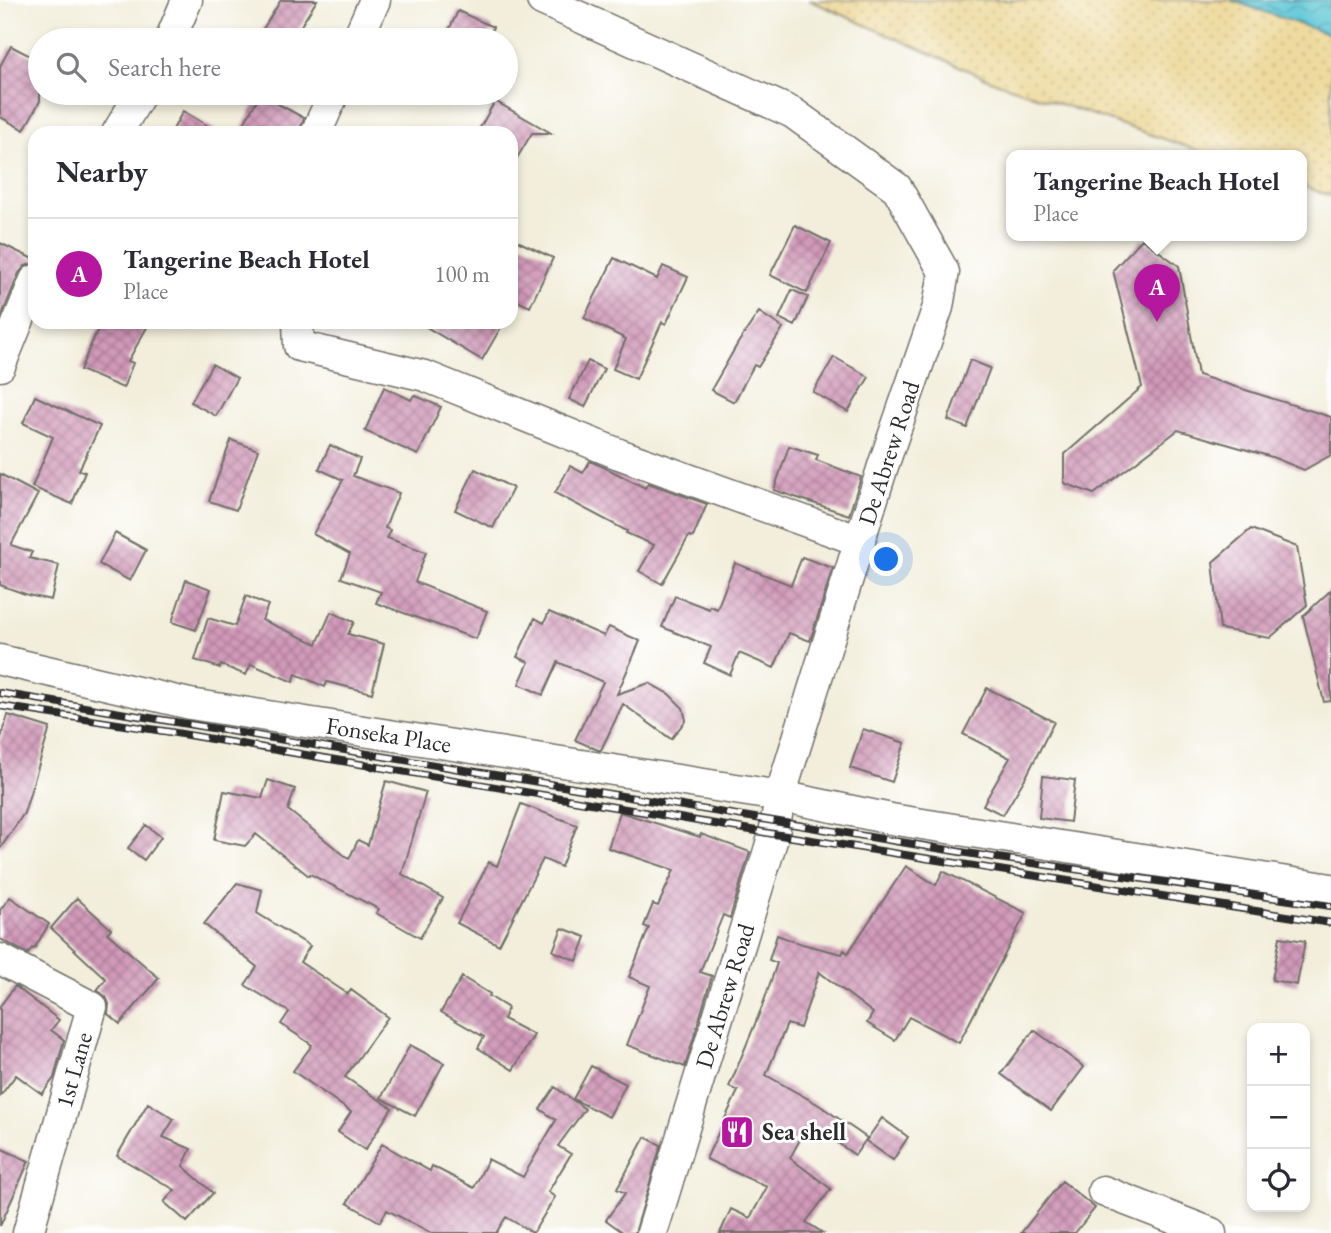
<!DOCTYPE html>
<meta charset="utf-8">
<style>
body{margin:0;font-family:"EB Garamond",serif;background:#f7f7f7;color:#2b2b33}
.controls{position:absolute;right:21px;bottom:21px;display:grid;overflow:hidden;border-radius:14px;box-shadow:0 4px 10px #0003}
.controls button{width:63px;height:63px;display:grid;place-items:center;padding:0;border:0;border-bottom:2px solid #e1e1e2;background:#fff;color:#2b2b33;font:35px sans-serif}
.you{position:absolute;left:887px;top:560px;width:24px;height:24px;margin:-18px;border:5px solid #fff;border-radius:50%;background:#1a73e8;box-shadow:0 0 0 10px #1a73e833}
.badge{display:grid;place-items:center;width:46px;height:46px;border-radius:50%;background:#b5179e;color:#fff;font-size:23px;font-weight:700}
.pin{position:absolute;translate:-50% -58px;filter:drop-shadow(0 2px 4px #0008)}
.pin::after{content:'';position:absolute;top:37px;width:24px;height:21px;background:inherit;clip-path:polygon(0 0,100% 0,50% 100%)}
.popup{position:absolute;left:1006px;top:150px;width:301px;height:91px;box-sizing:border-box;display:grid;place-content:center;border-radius:14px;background:#fff;filter:drop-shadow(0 2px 5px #0005);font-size:23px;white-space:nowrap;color:#7c7c81}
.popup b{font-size:26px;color:#2b2b33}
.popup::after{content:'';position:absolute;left:50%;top:100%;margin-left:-14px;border:14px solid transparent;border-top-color:#fff}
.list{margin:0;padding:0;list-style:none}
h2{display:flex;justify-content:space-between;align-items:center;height:91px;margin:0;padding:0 28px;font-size:30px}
h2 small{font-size:23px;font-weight:400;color:#7c7c81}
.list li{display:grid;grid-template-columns:46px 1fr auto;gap:21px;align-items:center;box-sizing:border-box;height:112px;padding:0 28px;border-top:2px solid #e1e1e2}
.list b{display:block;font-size:26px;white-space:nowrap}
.list p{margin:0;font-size:23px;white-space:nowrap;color:#7c7c81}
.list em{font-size:23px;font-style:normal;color:#7c7c81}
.icon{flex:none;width:38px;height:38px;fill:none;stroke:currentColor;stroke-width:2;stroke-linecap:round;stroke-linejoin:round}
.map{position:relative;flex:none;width:1331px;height:1233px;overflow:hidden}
.search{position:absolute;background:#fff;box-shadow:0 4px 10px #0003;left:28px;top:28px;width:490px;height:77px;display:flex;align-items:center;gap:18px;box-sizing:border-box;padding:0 24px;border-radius:38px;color:#7c7c81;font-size:26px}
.panel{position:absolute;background:#fff;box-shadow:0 4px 10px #0003;left:28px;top:126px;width:490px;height:203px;border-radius:21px}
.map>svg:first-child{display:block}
</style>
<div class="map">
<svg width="1331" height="1233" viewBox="0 0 1331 1233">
<defs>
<pattern id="sand-dots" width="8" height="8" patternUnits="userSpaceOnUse" patternTransform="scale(1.75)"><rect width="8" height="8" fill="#eeda9e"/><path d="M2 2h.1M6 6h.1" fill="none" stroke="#cb8" stroke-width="1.8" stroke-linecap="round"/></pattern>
<pattern id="water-waves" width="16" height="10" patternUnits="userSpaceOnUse" patternTransform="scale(1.75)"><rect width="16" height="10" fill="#5dc7d8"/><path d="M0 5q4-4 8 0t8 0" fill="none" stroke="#4da2af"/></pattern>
<pattern id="building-cross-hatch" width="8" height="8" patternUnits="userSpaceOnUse" patternTransform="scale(1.75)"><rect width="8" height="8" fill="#d199b9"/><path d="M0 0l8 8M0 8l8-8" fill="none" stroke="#aa7d97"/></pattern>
</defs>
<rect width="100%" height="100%" fill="#fff"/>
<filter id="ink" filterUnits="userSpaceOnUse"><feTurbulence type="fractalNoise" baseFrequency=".0143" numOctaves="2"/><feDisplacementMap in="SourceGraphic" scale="14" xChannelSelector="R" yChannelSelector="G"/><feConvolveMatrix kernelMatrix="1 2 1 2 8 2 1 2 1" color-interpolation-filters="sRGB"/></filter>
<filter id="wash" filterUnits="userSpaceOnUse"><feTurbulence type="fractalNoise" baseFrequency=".00686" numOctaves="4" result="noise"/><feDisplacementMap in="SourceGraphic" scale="28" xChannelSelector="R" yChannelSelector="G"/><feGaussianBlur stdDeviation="1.57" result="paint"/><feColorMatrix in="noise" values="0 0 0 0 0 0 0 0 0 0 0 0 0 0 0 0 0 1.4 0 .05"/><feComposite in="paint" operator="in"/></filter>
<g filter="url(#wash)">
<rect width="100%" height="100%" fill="#f2eedb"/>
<path fill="url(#sand-dots)" stroke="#8c8264" stroke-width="2" d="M809,0H1231L1331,35V196L1302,186V156H1214L995,82Z"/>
<path fill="url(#water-waves)" stroke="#447982" stroke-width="2" d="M1231,0H1331V35Z"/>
<g id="blocks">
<path fill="url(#building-cross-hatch)" d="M281,0H317L292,40H256Z
M458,11L493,27L487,40H444Z
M11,46L40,61V101L24,130L0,117V66Z
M260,94L304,118L299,133H239Z
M495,101L551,133H532L511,168V133H477Z
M183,111L220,133H171Z
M795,225L831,243L807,293L770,275Z
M511,238L553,258L530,307L511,298Z
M1142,239L1179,266L1198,375L1331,417V455L1304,470L1272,457L1178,430L1094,494L1064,483V455L1142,387L1113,270Z
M0,243L35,260V263L25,266L19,273L0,320Z
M614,258L657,279L663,266L688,277L666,324L662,322L636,379L613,369L626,339L584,318Z
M792,290L808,297L795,326L779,318Z
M759,312L783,328L758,367L754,365L734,402L711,390L738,343Z
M101,322H150L128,361L133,363L123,388L80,370Z
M418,322H504L482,360Z
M834,357L869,377L848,412L813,392Z
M970,360L990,368L967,428L948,420Z
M588,361L604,369L585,407L569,399Z
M212,364L237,378L216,416L191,402Z
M384,387L411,400L414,395L441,407L418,455L365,431Z
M35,396L100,426L79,470L85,472L72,504L32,487L53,437L23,423Z
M231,440L258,450L236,510L209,501Z
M330,445L360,459L353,476L399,493L385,528L390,530L387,538L426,552L415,582L487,611L476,639L376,603L381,592L341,578L350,554L313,534L343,480L319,469Z
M789,446L818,455L816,460L861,477L849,515L774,490Z
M590,461L606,468L645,488L648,483L707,504L693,537L689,536L662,584L639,571L654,545L626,533L627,531L555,493L570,466L583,473Z
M475,469L513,488L493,528L455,510Z
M0,474L38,494L11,545L32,552L29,558L59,565L51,600L28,595L0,585Z
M1251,529L1297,547L1300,565L1307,605L1270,638L1220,629L1213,562Z
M115,533L146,550L130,581L99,564Z
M802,557L833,568L810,641L789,633L774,668L739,653L730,675L704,663L711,647L662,627L675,596L709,609L710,606L717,609L735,563L791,585Z
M186,580L211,589L196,630L172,622Z
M1331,590V701L1324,702L1303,616Z
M246,596L268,605L262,620L317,644L331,612L354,622L348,634L384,644L372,693L327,682L325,687L296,674L293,682L251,664L246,675L221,665L220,668L195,660L208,618L235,626Z
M549,612L604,636L609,627L640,641L617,694L649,683L669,694L683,708L686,720L671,739L623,704L601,750H598L575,740L603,682L558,662L543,695L519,684L529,662L517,657L535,618L544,623Z
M987,688L1054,722L1027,775L1003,815L983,805L1010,758L963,734Z
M8,715L50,728L24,813L0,849V741Z
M863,729L905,743L892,782L850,768Z
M1043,776L1075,780L1070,822L1039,818Z
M268,780L295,789L288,810L349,859L358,840L368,845L386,781L426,792L402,874L443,898L420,938L376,913L379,909L310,874L309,876L256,834L245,846L214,840L224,791L262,798Z
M521,804L577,825L561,867L543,859L499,945L457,923L489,862L497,866Z
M620,812L700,837L701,834L750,852L730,918L723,915L700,972L712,976L685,1067L627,1045L650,986L629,977L649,928L644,926L653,904L658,906L674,870L608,848Z
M146,825L161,837L144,860L128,848Z
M906,866L936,885L943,871L1026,913L959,1043L909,1017L895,1040L867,1023L873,1013L819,972L800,1028L787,1024L766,1075L819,1105L867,1138L855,1155L809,1123L790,1158L831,1189L806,1222L823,1233H720L731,1209L750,1218L767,1187L706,1159L738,1091L729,1087L762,1007L777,963L769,960L777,935L802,944L842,954L844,950L848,953Z
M237,883L262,890L257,913L310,946L300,962L348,994L351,990L388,1017L345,1077L392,1108L365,1150L338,1132L351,1112L293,1071L312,1045L281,1024L289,1012L245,985L257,967L204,924Z
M10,897L49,924L34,949L32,948L28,954L0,939V910Z
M77,898L111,929L107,933L159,978L120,1024L108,1014L109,1004L106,997L97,990L106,979L51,928Z
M562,928L586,937L577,961L553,951Z
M1280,937L1305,941L1297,985L1272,980Z
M462,977L490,994L489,996L508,1008L503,1019L534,1035L513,1070L478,1048L484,1037L441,1012Z
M15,986L59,1020L51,1030L64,1040L54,1078L42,1094L16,1075L0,1096V1006Z
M1034,1030L1084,1067L1051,1111L1001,1074Z
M410,1045L444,1063L415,1116L381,1098Z
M591,1066L626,1084L609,1117L573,1099Z
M555,1087L585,1109L558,1146L571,1154L548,1192L555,1197L533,1233L506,1217L496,1233H431L387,1210L380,1222L347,1203L382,1144L430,1171L432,1166L474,1188L488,1159L523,1177L556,1120L540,1109Z
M148,1103L174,1119L163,1137L191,1149L183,1166L213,1193L187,1222L164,1202L175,1190L117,1156Z
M882,1118L908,1137L893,1160L866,1141Z
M645,1137L661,1145L635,1233H624L606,1220L625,1193L617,1189Z
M0,1148L29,1161L0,1226Z
M1062,1181L1095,1208L1075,1233H1021Z"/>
</g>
</g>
<g filter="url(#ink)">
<use href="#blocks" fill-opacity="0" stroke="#716f69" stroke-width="2"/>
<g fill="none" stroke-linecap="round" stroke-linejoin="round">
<g stroke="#716f69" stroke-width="33">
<g id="minor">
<path d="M542,0L793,113L897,188L944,272L938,307L883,466L780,796L774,834L652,1233"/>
<path d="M170,40L187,0"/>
<path d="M357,40L375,0"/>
<path d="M117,133L141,93"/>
<path d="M316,133L334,93"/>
<path d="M298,322L299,346L425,376L619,454L860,541"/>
<path d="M0,366L35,280"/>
<path id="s1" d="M0,660L190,704L780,796L891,819L1331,889"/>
<path d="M0,959L92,1007L28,1233"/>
<path d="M1103,1191L1211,1233"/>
</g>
</g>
<use href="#minor" stroke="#fff" stroke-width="30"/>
<g stroke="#2b2b2b" stroke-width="8">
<path id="rail" d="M0,693L991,857L1331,906
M0,706L170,732L774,834L1331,923"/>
</g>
<use href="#rail" stroke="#fff" stroke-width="5" stroke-dasharray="16" stroke-linecap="butt"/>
</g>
</g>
<defs>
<g id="restaurant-square" transform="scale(1.75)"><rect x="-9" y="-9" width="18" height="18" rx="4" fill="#b5179e" stroke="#fff"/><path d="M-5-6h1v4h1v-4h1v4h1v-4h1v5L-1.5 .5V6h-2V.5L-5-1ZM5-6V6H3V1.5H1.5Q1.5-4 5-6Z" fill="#fff"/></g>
</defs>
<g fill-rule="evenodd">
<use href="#restaurant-square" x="737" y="1132"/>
</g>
<g text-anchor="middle" stroke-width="6" stroke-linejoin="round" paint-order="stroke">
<g font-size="24" fill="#2b2b2b" stroke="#fff">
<text transform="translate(889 453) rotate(-72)" y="8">De Abrew Road</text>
<text dy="8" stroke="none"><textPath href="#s1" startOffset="396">Fonseka Place</textPath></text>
<text transform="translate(725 996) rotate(-73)" y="8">De Abrew Road</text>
<text transform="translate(74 1070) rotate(-74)" y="8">1st Lane</text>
</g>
<g font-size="24" font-weight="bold" fill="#2b2b2b" stroke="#fff" text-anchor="start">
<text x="762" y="1140">Sea shell</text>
</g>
</g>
</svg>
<div class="controls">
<button>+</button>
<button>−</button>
<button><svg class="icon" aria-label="locate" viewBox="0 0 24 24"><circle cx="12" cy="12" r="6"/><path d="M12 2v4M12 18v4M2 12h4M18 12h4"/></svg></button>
</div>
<div class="you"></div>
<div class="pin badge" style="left:1157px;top:322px">A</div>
<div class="popup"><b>Tangerine Beach Hotel</b>Place</div>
<div class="search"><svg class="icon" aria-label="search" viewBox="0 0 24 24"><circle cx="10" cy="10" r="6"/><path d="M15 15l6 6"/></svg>Search here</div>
<section class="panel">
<h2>Nearby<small></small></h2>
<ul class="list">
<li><span class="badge">A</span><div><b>Tangerine Beach Hotel</b><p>Place</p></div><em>100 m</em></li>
</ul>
</section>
</div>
